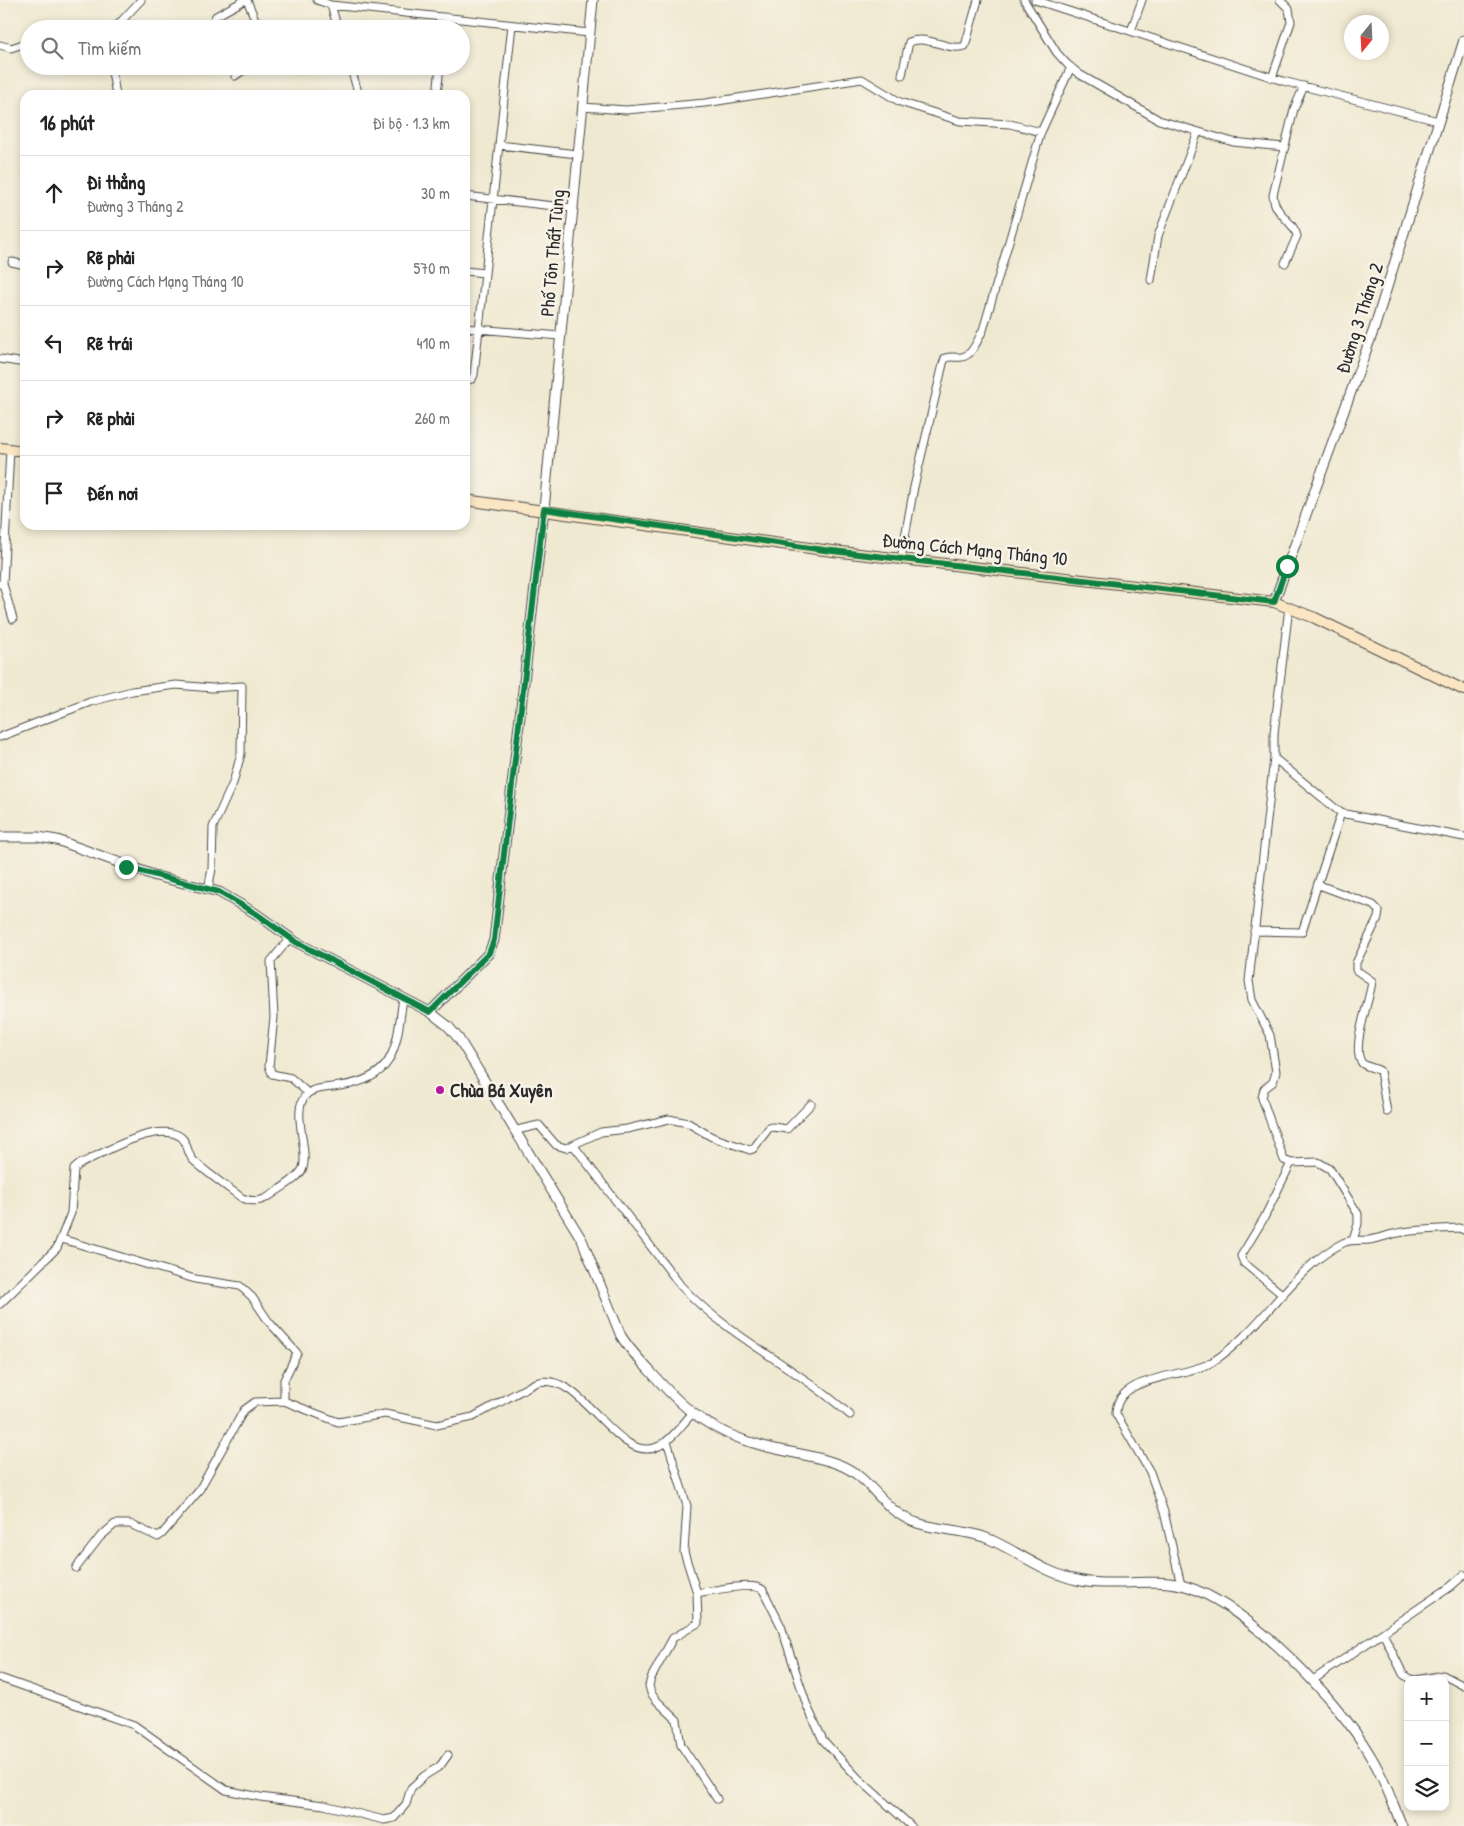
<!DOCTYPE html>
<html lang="vi">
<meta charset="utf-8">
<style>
body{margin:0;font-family:"Patrick Hand",sans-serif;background:#f2f2f2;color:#222}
.controls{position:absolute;right:15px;bottom:15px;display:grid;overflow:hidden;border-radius:10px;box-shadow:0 2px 8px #0003}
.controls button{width:45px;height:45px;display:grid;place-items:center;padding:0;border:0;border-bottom:1px solid #e0e0e0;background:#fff;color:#222;font:25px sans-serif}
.compass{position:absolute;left:1344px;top:15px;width:45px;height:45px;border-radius:50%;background:#fff;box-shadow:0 2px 8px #0003;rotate:198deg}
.stop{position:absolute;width:15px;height:15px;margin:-11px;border:4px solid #0b8043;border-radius:50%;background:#fff}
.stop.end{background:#0b8043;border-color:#fff;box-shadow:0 1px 5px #0008}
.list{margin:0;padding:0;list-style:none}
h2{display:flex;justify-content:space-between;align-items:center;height:65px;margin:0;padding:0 20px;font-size:21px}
h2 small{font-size:16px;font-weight:400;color:#767676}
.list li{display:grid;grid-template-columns:32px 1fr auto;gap:15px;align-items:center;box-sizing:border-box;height:75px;padding:0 20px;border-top:1px solid #e0e0e0}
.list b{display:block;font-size:19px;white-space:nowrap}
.list p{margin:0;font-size:16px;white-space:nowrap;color:#767676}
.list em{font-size:16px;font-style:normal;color:#767676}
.icon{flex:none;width:28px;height:28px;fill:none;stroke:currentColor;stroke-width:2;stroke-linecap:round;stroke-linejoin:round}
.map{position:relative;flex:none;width:1464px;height:1826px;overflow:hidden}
.search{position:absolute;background:#fff;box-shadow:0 2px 8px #0003;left:20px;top:20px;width:450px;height:55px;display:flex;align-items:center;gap:12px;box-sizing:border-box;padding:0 18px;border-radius:28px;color:#767676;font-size:19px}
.panel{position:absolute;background:#fff;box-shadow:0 2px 8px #0003;left:20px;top:90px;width:450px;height:440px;border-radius:15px}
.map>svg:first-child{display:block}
</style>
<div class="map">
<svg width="1464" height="1826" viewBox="0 0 1464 1826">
<rect width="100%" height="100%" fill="#f7f3e8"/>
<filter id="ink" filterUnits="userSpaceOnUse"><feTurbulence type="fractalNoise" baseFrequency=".02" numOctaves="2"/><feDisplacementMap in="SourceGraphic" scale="10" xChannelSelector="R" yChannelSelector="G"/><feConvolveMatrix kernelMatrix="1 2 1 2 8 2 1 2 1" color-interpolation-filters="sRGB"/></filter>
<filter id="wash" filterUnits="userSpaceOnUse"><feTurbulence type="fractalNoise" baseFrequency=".0096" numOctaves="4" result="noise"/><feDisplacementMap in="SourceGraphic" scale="20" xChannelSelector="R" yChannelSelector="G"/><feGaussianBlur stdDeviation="1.12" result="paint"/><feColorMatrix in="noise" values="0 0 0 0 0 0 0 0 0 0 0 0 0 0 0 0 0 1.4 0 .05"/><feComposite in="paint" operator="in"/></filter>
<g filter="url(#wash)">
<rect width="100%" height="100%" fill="#f0e9d1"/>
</g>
<g filter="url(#ink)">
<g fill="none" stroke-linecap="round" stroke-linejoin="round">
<g stroke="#494844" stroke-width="9">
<path id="minor" d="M247,0L259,29
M317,0L331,5L589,33
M1024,0L1057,53L1067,64L1079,74L1159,120L1233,142L1284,147
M1035,0L1283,81L1438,121
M331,5L338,29
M114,29L141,0
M209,29L216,16L245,0
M444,29L445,17
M1131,31L1142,0
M0,45L11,48L29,42
M111,66L116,95
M350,66L359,95
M902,75L909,42C928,34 948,52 965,46L978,0
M235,76L249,66
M1272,78L1291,22L1289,9L1280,0
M437,95L440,66
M582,107L626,110L705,103L862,79L900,102L960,121L1010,124L1041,132
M499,145L577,154
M465,196L572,208
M12,262L25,265
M1285,263L1297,236C1294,221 1274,215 1273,195L1294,109L1304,86
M465,271L485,273
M1151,280L1158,236L1198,132
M465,328L560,336
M0,359L25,363
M465,381L472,379L474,375L512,25
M901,559L914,487L943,364L945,358C952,356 956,358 962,357C973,355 978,339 983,330L1041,132L1071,67
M0,584H3L10,450
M3,584L13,619
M1289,607L1274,733V758L1249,981L1252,1000L1270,1035L1276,1072L1273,1082L1264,1089L1262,1098L1284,1160L1291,1163L1318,1162L1330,1169L1358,1214V1224L1353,1240
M0,737L90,702L132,691L176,685L212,688L242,686L241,754L233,783L213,827L212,869L208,889
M1274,758L1341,813L1464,837
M1319,885L1373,905L1379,911L1378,918L1356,963V970L1372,981C1371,997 1350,1049 1362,1063C1367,1068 1375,1067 1380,1071L1387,1112
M1254,931L1302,932L1341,813
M290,938L271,961L274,1017L269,1066L272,1074L291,1078L308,1093
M517,1130L539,1125L556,1145L566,1148L601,1132L627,1129L669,1119L688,1123L712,1137L750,1150L753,1149L769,1128L772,1127L787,1129L811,1104
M574,1146L681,1286C731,1339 797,1367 850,1415
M62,1239L195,1279L240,1286L252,1297L269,1322L297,1353L284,1380V1401
M1283,1295L1244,1263L1241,1256L1264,1218L1291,1163
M0,1304L57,1248L71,1213L74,1169L80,1164C103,1153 158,1120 181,1137C188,1142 187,1154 193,1160C208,1174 226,1186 242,1198C257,1204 265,1200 277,1191C285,1185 299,1178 303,1168C309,1149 290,1108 307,1094C314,1087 330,1088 340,1086C397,1078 396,1047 403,998
M667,1441L687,1506L684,1552L697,1593L698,1623L673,1638L651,1678L649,1686L651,1693L656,1700L677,1720L681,1745L717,1799
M76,1568L100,1537L115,1524H130L158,1537L162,1534L198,1492L244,1410L255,1402L284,1401L338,1422L385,1414L437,1425L473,1417L535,1383C582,1367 617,1468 659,1446C672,1440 682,1424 692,1414
M1181,1585L1164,1512L1150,1472L1116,1414C1115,1374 1187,1378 1212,1362C1262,1331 1292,1268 1343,1243C1351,1239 1360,1241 1369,1240C1380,1238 1391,1234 1403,1232C1421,1229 1441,1229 1459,1228L1464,1230
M697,1593C711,1591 754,1581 763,1590L781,1626L807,1706L823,1740L858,1778L911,1826
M1383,1633L1403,1674L1408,1678L1414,1680
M0,1678L134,1725L226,1790L260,1797L324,1805L384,1820L394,1818L406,1804L411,1788L424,1776L440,1766L448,1755
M1313,1680L1450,1587L1464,1575
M1416,1680L1443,1675L1464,1686"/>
</g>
<g stroke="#494844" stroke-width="11">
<path id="tertiary" d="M1274,602L1374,329L1464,40
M0,837H38L57,840L156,876L219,892L255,913L296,942L430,1012L448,1026L459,1039L582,1240L621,1336C629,1349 639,1359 649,1370C682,1408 710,1432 760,1445C784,1452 808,1454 832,1462C873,1474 877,1509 917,1523C941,1531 966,1529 989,1539C1019,1552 1044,1573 1077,1580C1112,1588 1152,1577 1185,1586C1246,1604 1338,1699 1370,1755C1384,1777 1392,1802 1402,1826
M430,1012L489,953L494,940L544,509L593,0"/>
</g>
<g stroke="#494844" stroke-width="12">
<path id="secondary" d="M0,448L25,451
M465,500L824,550L1274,602L1315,618L1464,690"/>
</g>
<use href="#minor" stroke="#fff" stroke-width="7"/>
<use href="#tertiary" stroke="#fff" stroke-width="9"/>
<use href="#secondary" stroke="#fbe6c4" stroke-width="10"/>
</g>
</g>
<g fill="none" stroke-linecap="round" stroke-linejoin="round" filter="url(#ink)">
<path stroke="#0b8043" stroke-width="6" d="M126,867L219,892L255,913L296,942L430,1012L489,953L494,940L544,509L824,550L1274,602L1287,566"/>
</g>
<circle fill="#b5179e" stroke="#f7f3e8" stroke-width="2" cx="440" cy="1090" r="5"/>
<g text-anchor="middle" stroke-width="5" stroke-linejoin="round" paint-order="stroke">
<g font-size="19" fill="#2b2b2b" stroke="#f7f3e8">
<text transform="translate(552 253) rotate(-85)" y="7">Phố Tôn Thất Tùng</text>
<text transform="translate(1359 318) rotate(-72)" y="7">Đường 3 Tháng 2</text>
<text transform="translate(975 549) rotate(6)" y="7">Đường Cách Mạng Tháng 10</text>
</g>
<g font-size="19" font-weight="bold" fill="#2b2b2b" stroke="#f7f3e8" text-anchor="start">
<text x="450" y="1097">Chùa Bá Xuyên</text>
</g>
</g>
</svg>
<div class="controls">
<button>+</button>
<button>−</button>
<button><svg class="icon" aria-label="layers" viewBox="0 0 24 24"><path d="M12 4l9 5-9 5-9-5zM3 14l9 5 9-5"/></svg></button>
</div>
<svg class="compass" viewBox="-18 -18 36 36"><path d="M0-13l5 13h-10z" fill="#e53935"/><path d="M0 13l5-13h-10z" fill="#767676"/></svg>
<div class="stop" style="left:1287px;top:566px"></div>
<div class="stop end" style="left:126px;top:867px"></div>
<div class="search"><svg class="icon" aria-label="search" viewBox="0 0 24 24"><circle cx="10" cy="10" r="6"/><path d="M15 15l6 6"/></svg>Tìm kiếm</div>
<section class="panel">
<h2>16 phút<small>Đi bộ · 1.3 km</small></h2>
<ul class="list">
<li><svg class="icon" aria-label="ahead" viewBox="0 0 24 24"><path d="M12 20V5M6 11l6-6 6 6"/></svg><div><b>Đi thẳng</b><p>Đường 3 Tháng 2</p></div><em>30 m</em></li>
<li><svg class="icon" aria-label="right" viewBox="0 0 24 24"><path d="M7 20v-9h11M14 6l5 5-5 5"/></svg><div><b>Rẽ phải</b><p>Đường Cách Mạng Tháng 10</p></div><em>570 m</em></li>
<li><svg class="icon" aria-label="left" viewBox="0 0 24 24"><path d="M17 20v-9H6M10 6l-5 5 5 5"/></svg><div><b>Rẽ trái</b></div><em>410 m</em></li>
<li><svg class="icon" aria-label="right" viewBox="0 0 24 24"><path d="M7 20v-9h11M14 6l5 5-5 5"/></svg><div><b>Rẽ phải</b></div><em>260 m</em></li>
<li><svg class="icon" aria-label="arrive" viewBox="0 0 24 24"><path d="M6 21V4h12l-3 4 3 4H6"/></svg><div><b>Đến nơi</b></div></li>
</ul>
</section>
</div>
